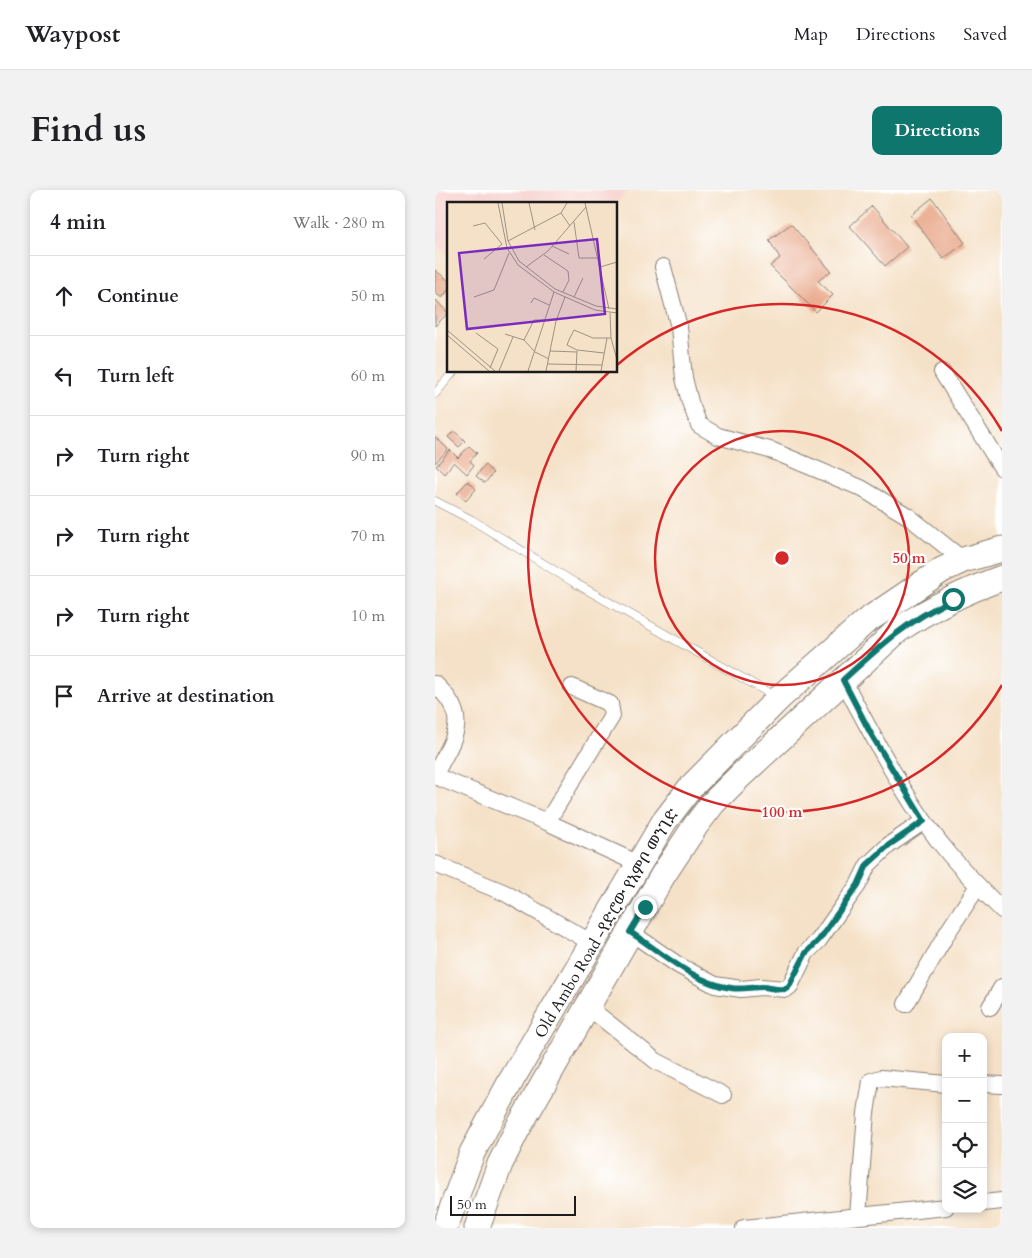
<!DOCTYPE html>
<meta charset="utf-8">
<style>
body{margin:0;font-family:Cardo,"Noto Serif Ethiopic",serif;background:#f2f2f2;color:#202124}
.controls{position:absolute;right:15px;bottom:15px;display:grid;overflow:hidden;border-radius:10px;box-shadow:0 2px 8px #0003}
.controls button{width:45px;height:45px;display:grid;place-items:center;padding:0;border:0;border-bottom:1px solid #e0e0e0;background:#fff;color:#202124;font:25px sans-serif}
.scale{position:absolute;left:15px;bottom:12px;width:126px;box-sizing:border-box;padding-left:5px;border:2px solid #1c1c1c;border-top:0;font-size:14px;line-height:18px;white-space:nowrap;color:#1c1c1c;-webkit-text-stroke:4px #fff;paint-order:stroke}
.stop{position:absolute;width:15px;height:15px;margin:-11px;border:4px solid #0f766e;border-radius:50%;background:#fff}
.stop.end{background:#0f766e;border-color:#fff;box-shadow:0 1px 5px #0008}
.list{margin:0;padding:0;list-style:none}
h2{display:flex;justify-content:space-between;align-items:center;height:65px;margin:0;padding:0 20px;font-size:21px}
h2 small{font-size:16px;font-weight:400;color:#757577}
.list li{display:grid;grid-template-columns:32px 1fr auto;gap:15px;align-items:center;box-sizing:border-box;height:80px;padding:0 20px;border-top:1px solid #e0e0e0}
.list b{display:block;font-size:19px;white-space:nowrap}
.list em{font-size:16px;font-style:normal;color:#757577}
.icon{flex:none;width:28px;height:28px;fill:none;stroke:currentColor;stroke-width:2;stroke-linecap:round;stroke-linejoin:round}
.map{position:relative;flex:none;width:567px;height:1038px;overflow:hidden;border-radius:10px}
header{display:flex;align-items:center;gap:30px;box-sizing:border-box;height:70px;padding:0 25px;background:#fff;border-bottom:1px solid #e0e0e0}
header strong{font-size:24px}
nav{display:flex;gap:28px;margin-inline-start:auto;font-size:18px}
.intro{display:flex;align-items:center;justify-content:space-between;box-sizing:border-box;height:120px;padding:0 30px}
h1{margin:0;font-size:35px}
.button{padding:12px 22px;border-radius:10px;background:#0f766e;color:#fff;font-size:18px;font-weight:700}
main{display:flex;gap:30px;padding:0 30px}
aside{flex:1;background:#fff;border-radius:10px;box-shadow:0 2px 8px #0003}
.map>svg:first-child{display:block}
</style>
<header>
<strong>Waypost</strong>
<nav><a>Map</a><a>Directions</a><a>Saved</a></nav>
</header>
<div class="intro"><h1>Find us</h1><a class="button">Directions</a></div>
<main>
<aside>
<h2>4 min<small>Walk · 280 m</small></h2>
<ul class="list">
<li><svg class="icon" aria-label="ahead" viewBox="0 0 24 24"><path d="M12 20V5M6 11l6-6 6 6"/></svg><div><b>Continue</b></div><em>50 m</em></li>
<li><svg class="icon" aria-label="left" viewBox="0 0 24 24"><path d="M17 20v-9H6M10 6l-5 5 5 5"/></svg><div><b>Turn left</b></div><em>60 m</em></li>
<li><svg class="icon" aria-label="right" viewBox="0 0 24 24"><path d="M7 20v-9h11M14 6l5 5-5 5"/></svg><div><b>Turn right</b></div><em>90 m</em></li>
<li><svg class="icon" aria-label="right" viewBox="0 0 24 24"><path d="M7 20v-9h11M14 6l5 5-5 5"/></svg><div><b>Turn right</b></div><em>70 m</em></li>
<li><svg class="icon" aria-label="right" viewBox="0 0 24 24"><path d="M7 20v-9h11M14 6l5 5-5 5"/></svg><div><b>Turn right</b></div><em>10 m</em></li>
<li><svg class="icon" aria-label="arrive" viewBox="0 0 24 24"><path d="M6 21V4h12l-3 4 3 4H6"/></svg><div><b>Arrive at destination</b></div></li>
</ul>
</aside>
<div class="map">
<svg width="567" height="1038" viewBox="0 0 567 1038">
<rect width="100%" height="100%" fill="#fff"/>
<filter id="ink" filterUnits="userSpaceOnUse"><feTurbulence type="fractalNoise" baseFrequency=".02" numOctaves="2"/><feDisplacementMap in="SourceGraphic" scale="10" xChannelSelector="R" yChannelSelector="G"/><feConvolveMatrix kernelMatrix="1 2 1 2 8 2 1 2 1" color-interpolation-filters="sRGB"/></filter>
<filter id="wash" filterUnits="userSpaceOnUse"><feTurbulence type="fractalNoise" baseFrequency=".0096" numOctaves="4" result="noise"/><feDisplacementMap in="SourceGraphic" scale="20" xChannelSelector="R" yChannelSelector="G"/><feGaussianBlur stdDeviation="1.12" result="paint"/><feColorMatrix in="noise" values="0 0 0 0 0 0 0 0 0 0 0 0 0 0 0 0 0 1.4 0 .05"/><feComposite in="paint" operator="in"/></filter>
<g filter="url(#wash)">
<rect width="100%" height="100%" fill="#f5e1c7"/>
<path fill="#f7d0cc" d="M0,0H194L180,14H14V67L0,52Z"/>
<g id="blocks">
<path fill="#e9a88a" d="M497,8L530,53L508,69L476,25Z
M437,16L472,57L450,76L415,36Z
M356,34L396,81L383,91L398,105L381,122L335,76L345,68L334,50Z
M0,80L14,91V99L7,108L0,103Z
M0,109L13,123L0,136Z
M19,241L30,251L24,257L13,247Z
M0,247L13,259L0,273Z
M34,256L42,263L35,271L39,275L32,284L19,272L9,284L1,276L15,260L23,268Z
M50,275L58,283L50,293L41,286Z
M33,291L41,299L31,311L22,303Z"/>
</g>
</g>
<g filter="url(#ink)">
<use href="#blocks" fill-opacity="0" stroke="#887e72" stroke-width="1"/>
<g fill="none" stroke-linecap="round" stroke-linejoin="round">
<g stroke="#887e72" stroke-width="9">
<path id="lane" d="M0,204L19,181
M0,311L37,330L140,393L341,507"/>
</g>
<g stroke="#887e72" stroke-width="18">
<path id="street" d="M228,77L244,137L249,188L255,212L264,235L283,246L338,261L426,298L473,326L528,370
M507,182L567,278
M408,490C440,549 471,613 515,665C531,684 549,702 567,720
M0,494C36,527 20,547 0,584
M0,586L112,632L204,674
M112,632L177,526L175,514L137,497
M0,674L70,703L157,753
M195,742L243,775L280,795L306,799L326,797L351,799L355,796L371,763L384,750L405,720L423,695L433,675L454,655L489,631
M471,814L514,740L543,696
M153,817L221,871L288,905
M555,817L567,797
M548,894L567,895
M548,1013L567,1011
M423,1026L431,923L436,891L446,888L511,894
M309,1038L511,1017"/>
</g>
<g stroke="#887e72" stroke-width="27">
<path id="primary" d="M10,1038L37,963L77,889L204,674L229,632L255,598L343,509L430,432L507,380L528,370L567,359
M42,1038L65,974L82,940L228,685L261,635L278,613L305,586L463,440C496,418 530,401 567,388"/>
</g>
<use href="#lane" stroke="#fff" stroke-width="8"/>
<use href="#street" stroke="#fff" stroke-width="16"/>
<use href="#primary" stroke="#fff" stroke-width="25"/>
</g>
</g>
<g fill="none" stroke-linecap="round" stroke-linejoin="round" filter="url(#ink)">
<path stroke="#0f766e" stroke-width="6" d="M210,717L195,742C226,762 259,793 296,798C307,800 316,797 327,797C336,797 345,802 353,798L371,763L384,750L405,720L423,695L432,675L454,655L489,631L436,544L408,490C445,456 472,431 518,409"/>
</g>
<g fill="none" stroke="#d62828" stroke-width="2.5">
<circle cx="347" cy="368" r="127"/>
<path d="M567 495A254 254 0 1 1 174 182M182 175A254 254 0 0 1 567 241"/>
</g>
<g text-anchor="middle" stroke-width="4.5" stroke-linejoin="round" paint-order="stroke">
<g font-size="16" fill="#1c1c1c" stroke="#fff">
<text transform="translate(171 733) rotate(-59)" y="6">Old Ambo Road -የድሮው የአምቦ መንገድ</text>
</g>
</g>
<g transform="translate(12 12)">
<rect width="170" height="170" fill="#f5e1c7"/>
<path fill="none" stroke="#9e9283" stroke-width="1" d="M51,1L60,46L71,63L107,90L148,108L170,111M55,1L61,39L72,59L108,87L149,104L170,107M82,1L88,28M138,1L162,107M114,11L123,24M127,20L132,56H151M26,24L38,21L55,42M61,39L114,11L120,1M105,44L122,52M97,53L121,69L122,78L116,90M37,57L55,42M79,65L101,49L139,5M153,65L170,60M27,95L47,88L62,51M127,95L136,76M84,101L87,96L102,103M163,111L164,136L170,158M0,128L48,169M29,131L51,147L43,166M58,132L77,138L88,150L102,157M0,133L42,169M77,138L87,118H98M103,149L130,150M157,151L130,148L120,143L122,138L127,128L146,136H164M101,162L155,163M52,169L66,135M81,169L107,90M99,169L109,119L118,95M129,169L130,149M154,169L160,136"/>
<path fill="#7b2cbf" fill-opacity="0.15" stroke="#7b2cbf" stroke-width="2.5" d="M150,37L158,112L20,127L12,51Z"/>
<rect width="170" height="170" fill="none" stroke="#1c1c1c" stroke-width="2.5"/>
</g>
<circle cx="347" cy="368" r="8" fill="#d62828" stroke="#fff" stroke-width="2.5"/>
<g font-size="15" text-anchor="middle" font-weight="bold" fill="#d62828" stroke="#fff" stroke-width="4.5" stroke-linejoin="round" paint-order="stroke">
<text x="474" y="373">50 m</text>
<text x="347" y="627">100 m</text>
</g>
</svg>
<div class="controls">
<button>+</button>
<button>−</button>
<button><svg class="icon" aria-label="locate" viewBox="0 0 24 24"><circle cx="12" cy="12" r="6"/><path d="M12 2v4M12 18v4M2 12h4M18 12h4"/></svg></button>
<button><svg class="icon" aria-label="layers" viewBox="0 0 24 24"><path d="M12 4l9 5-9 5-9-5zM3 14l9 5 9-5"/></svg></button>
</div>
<div class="scale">50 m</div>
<div class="stop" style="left:518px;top:409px"></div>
<div class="stop end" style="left:210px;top:717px"></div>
</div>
</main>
